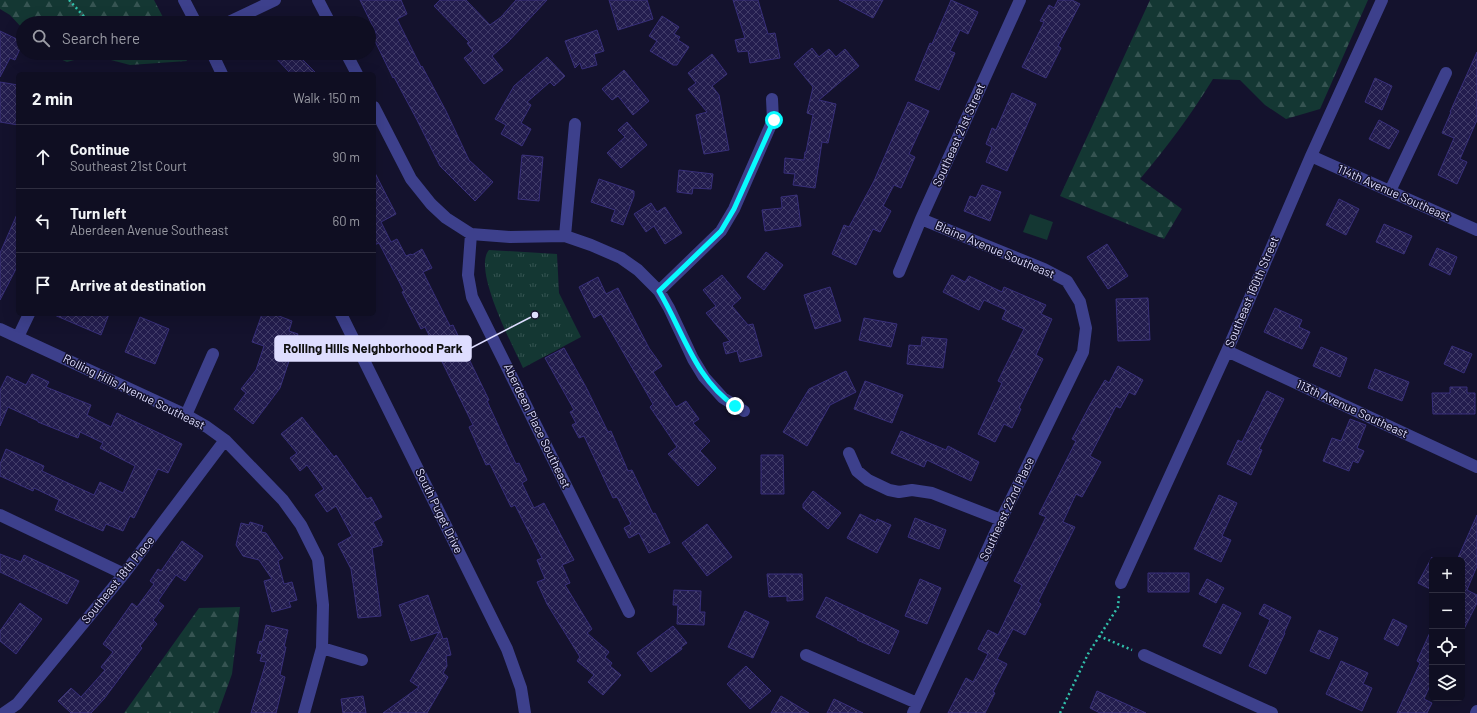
<!DOCTYPE html>
<meta charset="utf-8">
<style>
body{margin:0;font-family:Barlow,sans-serif;background:#1d1c2f;color:#f1f3f6}
.controls{position:absolute;right:12px;bottom:12px;display:grid;overflow:hidden;border-radius:6px;box-shadow:0 4px 16px #0002}
.controls button{width:36px;height:36px;display:grid;place-items:center;padding:0;border:0;border-bottom:1px solid #2f2e40;background:#0f0e22;color:#f1f3f6;font:20px sans-serif}
.stop{position:absolute;width:12px;height:12px;margin:-9px;border:3px solid #09faff;border-radius:50%;background:#fff}
.stop.end{background:#09faff;border-color:#fff;box-shadow:0 1px 4px #0008}
.list{margin:0;padding:0;list-style:none}
h2{display:flex;justify-content:space-between;align-items:center;height:52px;margin:0;padding:0 16px;font-size:17px}
h2 small{font-size:13px;font-weight:400;color:#9b9ca5}
.list li{display:grid;grid-template-columns:26px 1fr auto;gap:12px;align-items:center;box-sizing:border-box;height:64px;padding:0 16px;border-top:1px solid #2f2e40}
.list b{display:block;font-size:15px;white-space:nowrap}
.list p{margin:0;font-size:13px;white-space:nowrap;color:#9b9ca5}
.list em{font-size:13px;font-style:normal;color:#9b9ca5}
.icon{flex:none;width:22px;height:22px;fill:none;stroke:currentColor;stroke-width:2;stroke-linecap:round;stroke-linejoin:round}
.map{position:relative;flex:none;width:1477px;height:713px;overflow:hidden}
.search{position:absolute;background:#0f0e22;box-shadow:0 4px 16px #0002;left:16px;top:16px;width:360px;height:44px;display:flex;align-items:center;gap:10px;box-sizing:border-box;padding:0 14px;border-radius:22px;color:#9b9ca5;font-size:15px}
.panel{position:absolute;background:#0f0e22;box-shadow:0 4px 16px #0002;left:16px;top:72px;width:360px;height:244px;border-radius:6px}
.map>svg:first-child{display:block}
</style>
<div class="map">
<svg width="1477" height="713" viewBox="0 0 1477 713">
<defs>
<pattern id="forest-firs" width="22" height="20" patternUnits="userSpaceOnUse"><rect width="22" height="20" fill="#143733"/><path d="M5 1l3.5 6h-7zM16 11l3.5 6h-7z" fill="#365452"/></pattern>
<pattern id="park-tufts" width="24" height="20" patternUnits="userSpaceOnUse"><rect width="24" height="20" fill="#143733"/><path d="M3 7l-1-3M5 7V3M7 7l1-3M15 17l-1-3M17 17v-4M19 17l1-3" fill="none" stroke="#365452"/></pattern>
<pattern id="building-cross-hatch" width="8" height="8" patternUnits="userSpaceOnUse"><rect width="8" height="8" fill="#231d4e"/><path d="M0 0l8 8M0 8l8-8" fill="none" stroke="#423d69"/></pattern>
</defs>
<rect width="100%" height="100%" fill="#14122d"/>
<path fill="#143733" d="M1030,214L1053,222L1047,240L1023,232Z"/>
<path fill="url(#forest-firs)" d="M0,0H154L166,23H23V29L10,15L0,9Z
M1150,0H1368L1320,109L1286,119L1265,105L1240,80L1213,79C1191,115 1167,147 1140,179L1182,209L1164,239L1060,196Z
M47,53H183L187,61L130,65L92,55L67,62Z
M240,607L232,674L218,713H124L199,608Z"/>
<path fill="url(#park-tufts)" d="M489,250L557,254L559,293L581,337L523,368C513,346 472,269 489,250Z"/>
<path fill="url(#building-cross-hatch)" stroke="#382f7a" d="M360,0H401L407,14L397,19L421,67L422,66L446,111L469,160L493,182L475,201L440,166L417,120L394,77L393,78L372,35L376,33Z
M440,0H466L490,25L501,17L516,0H547L508,42L492,56L503,70L484,84L464,58L473,51L467,43L469,42L434,6Z
M609,0H647L653,19L618,30Z
M733,0H758L768,34L775,33L780,58L750,63L748,51L738,52L735,40L745,38Z
M839,0H883L873,18Z
M951,0L978,12L968,34L960,30L950,51L955,53L939,90L915,80L930,43L932,44Z
M1058,0H1072L1080,4L1058,46L1061,48L1046,78L1022,67L1044,22L1040,21L1049,5L1054,8Z
M662,16L679,27L674,34L680,37L678,40L689,47L677,65H673L650,51L657,41L649,36Z
M597,30L604,51L594,54L597,65L582,69L580,63L575,68L565,41Z
M0,31L23,42L15,60L10,58L0,77Z
M812,48L819,57L829,49L836,57L845,49L859,66L819,100L836,104L828,143L822,142L815,188L793,185L795,174L784,173L785,158L804,160L805,152H806L813,115L807,113L813,87L794,64Z
M1477,52V120L1460,159L1467,162L1457,184L1438,175L1454,138L1442,133L1451,112H1450Z
M271,53H296L317,74H291Z
M712,54L727,74L712,86L719,95L729,150L704,154L696,115L707,112L688,89L696,83L688,73Z
M547,57L565,76L554,86L550,82L527,102L531,105L521,123L531,129L522,146L501,134L506,125L495,119L514,86Z
M624,70L649,101L633,115L618,96L612,100L602,89Z
M1375,78L1392,86L1382,110L1365,102Z
M0,82L18,85V125L0,122Z
M1012,93L1036,104L1007,171L986,162L992,147L986,144L992,128L996,130Z
M908,102L929,111L909,154L915,157L901,188L894,185L883,206L891,211L880,232L873,229L856,265L832,254L844,225L849,227L874,181Z
M1379,120L1399,131L1389,149L1369,139Z
M627,122L647,145L621,168L607,153L625,137L618,130Z
M522,155L543,157L539,201L518,199Z
M679,170L713,174L711,189L693,188L692,194L677,192Z
M374,171L396,214L381,222L391,242L397,239L406,256L411,254L412,255L422,249L432,268L423,272L450,326L453,325L470,361L489,400L487,401L516,464L519,463L527,480L522,483L534,508L544,503L574,560L562,565L570,583L565,585L592,629L587,633L609,652L605,657L612,663L610,666L621,675L603,695L588,682L594,675L577,661L580,657L547,604L537,582L545,579L537,560L542,558L515,505L511,507L490,464L486,465L469,427L473,425L425,327L421,329L402,292L404,291L379,243L374,245Z
M599,179L634,191V196L623,225L611,221L615,210L591,202Z
M982,185L1001,192L990,221L964,211L970,196L976,198Z
M797,195L801,226L765,231L762,210L782,208L781,197Z
M1339,199L1359,209L1346,235L1326,225Z
M651,203L657,212L665,207L682,233L665,244L654,226L646,232L634,214Z
M18,212V265L0,300V253Z
M1384,224L1412,236L1404,254L1376,242Z
M1107,244L1128,276L1108,289L1087,257Z
M1437,248L1457,257L1450,275L1429,265Z
M766,252L783,265L764,290L747,277Z
M722,275L741,298L732,306L748,325L753,324L762,356L740,362L737,351L726,354L723,343L730,341L706,313L716,306L703,290Z
M952,275L965,282L969,276L1002,292L1004,287L1046,305L1041,314L1052,319L1036,355L1043,359L1019,408L1021,409L1012,428L1004,424L995,442L978,434L1002,383L998,381L1024,329L1002,319L1006,310L984,300L979,310L943,292Z
M598,277L606,294L618,288L649,348L662,366L653,372L676,407L686,401L699,419L693,423L710,441L700,451L716,468L698,486L668,454L677,447L650,407L653,404L601,314L594,318L579,287Z
M830,287L841,321L815,329L804,295Z
M1148,298L1150,340L1118,341L1116,299Z
M1275,308L1302,320L1299,327L1310,332L1302,349L1264,332Z
M52,314H109L101,335Z
M262,314H274L292,321L289,331L298,334L280,388L253,424L234,409L246,393L241,389L256,370L264,346L252,342Z
M140,317L169,329L155,364L125,352Z
M864,318L897,324L891,347L859,340Z
M922,337L947,339L943,368L907,364L909,345L921,346Z
M1452,346L1472,354L1464,373L1444,364Z
M1321,347L1347,358L1340,377L1313,366Z
M564,348L586,387L608,432L611,431L628,471L632,470L653,514L655,513L670,543L649,553L639,533L629,538L624,528L631,524L617,497L613,498L584,436L579,438L572,425L576,423L570,412L574,410L545,358Z
M1118,366L1143,380L1135,395L1129,392L1120,408L1116,406L1090,456L1101,462L1082,497L1076,494L1063,522L1075,527L1038,602L1041,604L1025,635L1013,629L997,659L1007,664L993,692L995,693L985,713H948L966,678L973,682L988,654L978,649L988,630L998,635L1022,585L1014,581L1046,517L1039,514L1076,441L1072,439L1091,403L1105,380L1109,383Z
M1375,369L1409,382L1402,401L1368,388Z
M846,371L856,392L830,405L807,446L783,432L809,389Z
M32,374L49,382L46,387L91,405L87,415L111,427L117,413L182,444L168,473L158,469L134,518L130,516L123,531L106,524L103,531L55,510L59,500L34,488L33,491L0,476V464L6,449L44,466L42,471L94,495L100,482L123,493L135,466L100,448L103,443L80,432L78,438L38,422V421L8,407L0,426V390L7,376L26,385Z
M865,381L903,395L892,423L854,409Z
M1450,387H1467V393H1475V414H1433L1432,393H1450Z
M1267,391L1284,399L1259,449L1262,450L1251,475L1227,464L1238,440L1242,442Z
M302,417L334,457L336,455L367,499L371,497L382,517L373,522L383,542L381,543L382,545L372,548L381,616L358,618L351,569L338,544L352,536L336,506L327,512L315,495L324,489L307,465L300,471L290,458L297,453L281,434Z
M1350,419L1366,425L1357,448L1364,451L1358,463L1353,461L1349,471L1323,461L1332,438L1341,441Z
M901,431L946,450L948,446L979,462L971,481L927,460L924,467L891,453Z
M761,455H783L784,494H761Z
M813,491L841,513L828,529L803,508V504Z
M1219,495L1237,503L1222,536L1231,540L1221,562L1194,549Z
M860,514L876,522L877,519L891,525L877,553L847,538Z
M1477,515V566L1467,590L1477,595V603L1462,633V560H1457Z
M915,518L946,530L939,549L908,537Z
M250,522L263,526L261,532L266,533L283,558L278,561L284,584L292,582L297,600L289,602L291,607L272,612L264,581L272,579L259,560L243,556L236,545L241,523L249,525Z
M707,524L732,557L707,576L682,543Z
M182,541L203,556L185,581L176,575L158,601L164,606L153,620L157,624L140,646L142,648L104,699L91,713H71L58,701L71,688L81,697L105,670L101,667L113,652L103,644L132,603L137,607L154,584L150,581L158,569L161,571Z
M0,554L21,562L24,555L79,581L67,604L0,572Z
M1432,557V590L1418,583Z
M1148,573H1189V592H1148Z
M767,574H802L803,600L787,601V596L769,597Z
M920,579L941,588L927,624L905,616Z
M1207,579L1224,588L1216,603L1199,594Z
M674,590L701,591L700,612H705L704,625L677,624L678,605H673Z
M428,595L443,639L447,638L451,655L446,656L447,666L443,673L448,677L427,713H383L419,687L410,681L439,632L411,641L399,605Z
M826,597L899,631L889,654L857,640L858,639L816,617Z
M20,603L42,619L16,654L0,641V631Z
M1223,604L1241,613L1221,654L1203,646Z
M1264,604L1291,617L1284,633H1285L1266,674L1249,666L1270,620L1259,614Z
M745,611L769,622L753,658L728,647Z
M1393,619L1407,626L1398,646L1384,639Z
M266,625L288,630L284,647H286L280,675L285,677L276,713H251L266,662L260,661L262,654L257,653L260,641L262,642Z
M673,626L687,643L681,647L682,649L651,672L637,653Z
M1432,628V681L1424,699L1432,703L1427,713H1397L1420,663L1417,661Z
M1319,630L1338,638L1329,659L1310,651Z
M1341,661L1368,673L1363,684L1372,688L1362,711L1326,694Z
M746,666L771,691L750,709L727,684Z
M1097,691L1146,713H1100L1090,708Z
M363,696L366,713H343L341,699Z
M781,696L809,713H771Z
M834,699L863,713H827Z"/>
<g fill="none" stroke-linecap="round" stroke-linejoin="round">
<path stroke="#31c0ab" stroke-width="2.5" stroke-dasharray="2 3" stroke-linecap="butt" d="M69,0L90,23
M1099,636L1132,650
M1060,713L1088,654L1118,607L1119,595"/>
<path stroke="#3d408c" stroke-width="12" d="M184,0L196,23
M318,0L330,23
M227,23L275,0
M212,53L222,74
M346,53L357,74
M374,107L411,179L431,204L446,218L471,234L510,237L565,236L591,245L621,258L638,270L659,291L669,308L693,359L704,377L723,398L744,411
M1311,156L1477,230
M1390,191L1446,73
M471,234L468,275L472,297L629,612
M565,236L575,124
M899,272L921,219L1020,0
M659,291L721,231L734,209L773,120L772,99
M341,314L507,649L521,688L525,713
M0,329L186,415L207,427L225,440L283,500L301,525L318,559L323,605L322,648L304,713
M18,337L29,314
M1227,351L1477,467
M186,415L213,354
M849,453L857,471L868,480L889,490L899,492L912,490L932,493L1001,520
M0,515L124,574
M1121,583L1227,351L1311,156L1382,0
M322,648L362,660
M806,655L917,703
M1144,655L1272,713
M4,713L17,704L124,574L225,440
M913,713L1001,520L1083,352L1086,328L1080,302L1067,281L1044,269L921,219
M1476,713L1477,711"/>
</g>
<g fill="none" stroke-linecap="round" stroke-linejoin="round">
<path stroke="#09faff" stroke-width="5" d="M735,406C695,379 683,331 659,291L721,231L734,209L774,120"/>
</g>
<g text-anchor="middle" stroke-width="3" stroke-linejoin="round" paint-order="stroke">
<g font-size="12" fill="#deddff" stroke="#14122d">
<text transform="translate(959 135) rotate(-66)" y="4">Southeast 21st Street</text>
<text transform="translate(1394 193) rotate(24)" y="4">114th Avenue Southeast</text>
<text transform="translate(995 250) rotate(23)" y="4">Blaine Avenue Southeast</text>
<text transform="translate(1252 292) rotate(-67)" y="4">Southeast 160th Street</text>
<text transform="translate(134 392) rotate(26)" y="4">Rolling Hills Avenue Southeast</text>
<text transform="translate(1352 409) rotate(25)" y="4">113th Avenue Southeast</text>
<text transform="translate(537 426) rotate(64)" y="4">Aberdeen Place Southeast</text>
<text transform="translate(1007 509) rotate(-65)" y="4">Southeast 22nd Place</text>
<text transform="translate(439 511) rotate(64)" y="4">South Puget Drive</text>
<text transform="translate(118 580) rotate(-51)" y="4">Southeast 18th Place</text>
</g>
</g>
<path fill="none" stroke="#deddff" stroke-width="1.5" d="M535 315L471 348"/>
<circle fill="#deddff" stroke="#14122d" stroke-width="1.5" cx="535" cy="315" r="4"/>
<rect fill="#deddff" stroke="#deddff" stroke-width="1.5" x="275" y="336" width="196" height="25" rx="4"/>
<g font-size="13" text-anchor="middle" font-weight="bold" fill="#111">
<text x="373" y="353">Rolling Hills Neighborhood Park</text>
</g>
</svg>
<div class="controls">
<button>+</button>
<button>−</button>
<button><svg class="icon" aria-label="locate" viewBox="0 0 24 24"><circle cx="12" cy="12" r="6"/><path d="M12 2v4M12 18v4M2 12h4M18 12h4"/></svg></button>
<button><svg class="icon" aria-label="layers" viewBox="0 0 24 24"><path d="M12 4l9 5-9 5-9-5zM3 14l9 5 9-5"/></svg></button>
</div>
<div class="stop" style="left:774px;top:120px"></div>
<div class="stop end" style="left:735px;top:406px"></div>
<div class="search"><svg class="icon" aria-label="search" viewBox="0 0 24 24"><circle cx="10" cy="10" r="6"/><path d="M15 15l6 6"/></svg>Search here</div>
<section class="panel">
<h2>2 min<small>Walk · 150 m</small></h2>
<ul class="list">
<li><svg class="icon" aria-label="ahead" viewBox="0 0 24 24"><path d="M12 20V5M6 11l6-6 6 6"/></svg><div><b>Continue</b><p>Southeast 21st Court</p></div><em>90 m</em></li>
<li><svg class="icon" aria-label="left" viewBox="0 0 24 24"><path d="M17 20v-9H6M10 6l-5 5 5 5"/></svg><div><b>Turn left</b><p>Aberdeen Avenue Southeast</p></div><em>60 m</em></li>
<li><svg class="icon" aria-label="arrive" viewBox="0 0 24 24"><path d="M6 21V4h12l-3 4 3 4H6"/></svg><div><b>Arrive at destination</b></div></li>
</ul>
</section>
</div>
